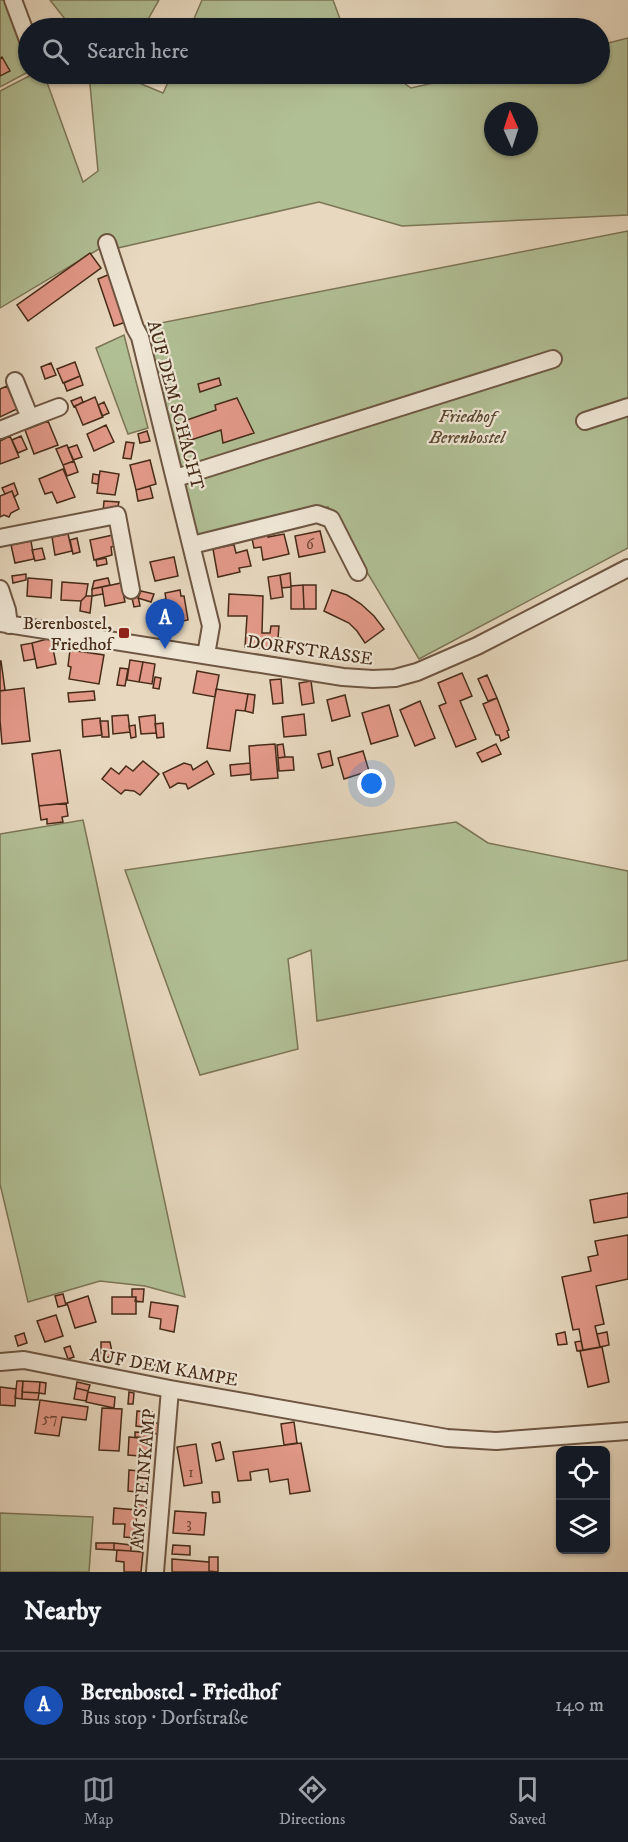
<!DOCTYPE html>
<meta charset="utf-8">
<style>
body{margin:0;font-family:"IM FELL DW Pica",serif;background:#242831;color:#f1f3f6}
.controls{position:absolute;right:18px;bottom:18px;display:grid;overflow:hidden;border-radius:9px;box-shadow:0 2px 4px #0004}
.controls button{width:54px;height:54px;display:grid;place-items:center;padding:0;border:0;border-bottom:2px solid #363941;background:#171b24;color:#f1f3f6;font:30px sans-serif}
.compass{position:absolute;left:484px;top:102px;width:54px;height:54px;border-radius:50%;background:#171b24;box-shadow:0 2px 4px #0004;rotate:357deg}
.you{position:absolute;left:372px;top:784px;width:21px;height:21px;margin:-15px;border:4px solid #fff;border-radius:50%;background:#1a73e8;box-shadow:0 0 0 9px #1a73e833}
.badge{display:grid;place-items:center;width:39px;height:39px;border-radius:50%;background:#8c9099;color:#fff;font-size:20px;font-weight:700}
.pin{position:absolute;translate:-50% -50px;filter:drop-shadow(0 2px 3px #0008)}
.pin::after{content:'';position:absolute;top:32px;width:21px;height:18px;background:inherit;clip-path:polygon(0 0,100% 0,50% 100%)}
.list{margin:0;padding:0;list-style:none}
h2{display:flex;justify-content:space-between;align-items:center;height:78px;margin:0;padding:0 24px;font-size:26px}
h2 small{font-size:20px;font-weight:400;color:#9ea1a6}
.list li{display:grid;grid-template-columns:39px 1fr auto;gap:18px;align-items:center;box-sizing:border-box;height:108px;padding:0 24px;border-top:2px solid #363941}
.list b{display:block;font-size:22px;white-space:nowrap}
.list p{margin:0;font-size:20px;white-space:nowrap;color:#9ea1a6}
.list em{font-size:20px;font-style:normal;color:#9ea1a6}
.icon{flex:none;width:33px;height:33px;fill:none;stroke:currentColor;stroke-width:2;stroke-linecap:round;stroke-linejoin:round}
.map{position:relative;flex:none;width:628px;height:1572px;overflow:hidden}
.search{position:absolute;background:#171b24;box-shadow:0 2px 4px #0004;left:18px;right:18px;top:18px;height:66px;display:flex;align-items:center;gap:15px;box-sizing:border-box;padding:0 21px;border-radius:33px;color:#9ea1a6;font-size:22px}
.sheet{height:186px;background:#171b24}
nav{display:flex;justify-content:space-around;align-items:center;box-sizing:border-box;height:84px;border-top:2px solid #363941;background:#171b24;font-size:16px;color:#9ea1a6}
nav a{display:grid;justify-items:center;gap:3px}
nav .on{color:#8c9099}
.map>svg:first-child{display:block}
</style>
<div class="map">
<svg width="628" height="1572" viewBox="0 0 628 1572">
<rect width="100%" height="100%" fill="#e7d8bf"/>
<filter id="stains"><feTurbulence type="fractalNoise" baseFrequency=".00333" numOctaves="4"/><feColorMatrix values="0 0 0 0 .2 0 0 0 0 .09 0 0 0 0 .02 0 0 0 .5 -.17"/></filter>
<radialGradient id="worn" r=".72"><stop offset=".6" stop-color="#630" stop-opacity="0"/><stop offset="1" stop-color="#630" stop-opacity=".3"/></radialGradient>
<path fill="#b1bf95" stroke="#7c7556" stroke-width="1.5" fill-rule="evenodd" d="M0,0H7L28,64V72L0,87Z
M50,0H159L143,28H72Z
M202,0H333L340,19V28H190Z
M628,38V215L402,226L319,202L109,250V243L0,308V91L33,74H44L83,182L98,171L89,74H139V83L163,93L172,74H391L411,88L473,74H600V45ZM493,111H529V147H493Z
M628,231V548L419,659L328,507L192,545L135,328Z
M124,335L148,428L128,434L96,348Z
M83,820L95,875L185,1297L145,1286L100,1281L28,1302L0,1184V834Z
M456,822L488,843L628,871V960L317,1021L311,950L288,959L298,1049L200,1075L125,870Z
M0,1513L93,1517L89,1572H0Z"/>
<path fill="#e39989" stroke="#462b18" stroke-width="1.5" d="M2,57L10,71L0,76V59Z
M90,253L101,268L28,321L17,305Z
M110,274L126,322L114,326L98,279Z
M75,362L80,376L63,383L57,369Z
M51,363L56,375L45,379L41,367Z
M80,376L83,385L67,391L64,383Z
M219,378L221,385L200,392L198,384Z
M7,386L17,409L0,417V389Z
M81,397L83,402L74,407L71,401Z
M95,397L103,417L83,425L75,406Z
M237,398L254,433L223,443L221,430L188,441L184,421L216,410L215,405Z
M104,402L109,413L102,416L98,405Z
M48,421L58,445L34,454L25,430Z
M106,425L114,442L94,451L87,434Z
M147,431L150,441L140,443L138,434Z
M10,436L19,457L0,464V441Z
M21,436L27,449L18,453L12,440Z
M126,442L134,443L131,459L123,458Z
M67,445L74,461L63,465L56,449Z
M77,445L82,457L73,460L68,448Z
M150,460L156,484L136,490L130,465Z
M74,461L78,472L67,476L63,465Z
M63,469L75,497L57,503L52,492L45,494L39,479Z
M100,471L119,474L115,495L97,493Z
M93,474L99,475L98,484L92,483Z
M14,483L18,494L14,497L12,491L5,494L2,488Z
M150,486L153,498L138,501L136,490Z
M12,491L19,509L11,513L9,517L4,515L0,517V496Z
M104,501L119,502L117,510L103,512Z
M267,531L268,537L284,534L289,554L263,560L261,547L254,548L251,534Z
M320,531L325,552L299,557L295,536Z
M68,534L72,551L55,555L52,537Z
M113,535L115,546L111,547L112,555L94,560L90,540Z
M77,538L80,552L73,554L70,540Z
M31,541L34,559L15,563L11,545Z
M232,545H234L236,553L247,550L251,566L239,568L240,572L218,577L213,549Z
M42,548L45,559L35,561L32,550Z
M174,557L178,576L155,581L150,562Z
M106,558L107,564L97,566L96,560Z
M290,573L291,587L282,588L280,575Z
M26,574V580L13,583L12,576Z
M280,575L283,597L271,599L268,577Z
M28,578L52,580L51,598L27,596Z
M108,578L110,585L92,589L94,581Z
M62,582L88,584L86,596L81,601L61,600Z
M121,583L125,602L105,606L102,587Z
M303,585H316V609H304Z
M303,585L304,609H291V586Z
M102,587L103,594L92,596V589Z
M180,590L181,596H184L188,620L167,624L162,600L166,599L165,593Z
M332,590L347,595L361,604L374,616L384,629L365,643L357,631L349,623L324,611Z
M141,591L154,594L151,602L138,598Z
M229,594L263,596L262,633H270L271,626H279L278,638H281L280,645H278L277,649L245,647L247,616H228Z
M86,596H92L90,613L80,611L81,601Z
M138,596L140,606L134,607L132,598Z
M51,638L56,664L37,668L32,643Z
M32,643L35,659L24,661L21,645Z
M70,650L104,655L99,684L69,679L71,667L68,666Z
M130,660L143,662L139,682L127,680Z
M0,661H1L5,690L0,691Z
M143,662L155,664L152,684L139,682Z
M120,668L128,669L125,686L117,685Z
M197,671L219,675L215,697L193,693Z
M462,673L472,696L460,701L476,739L456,747L439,706L446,703L438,683Z
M487,675L497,698L488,701L478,679Z
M155,677L161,678L159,689L153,688Z
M281,679L283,703L273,704L270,680Z
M311,681L314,703L302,705L299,683Z
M24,688L30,741L2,744L0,720V691Z
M216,689L248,694L245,711L236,710L230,751L207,748Z
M94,691L95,700L69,702L68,693Z
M248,694L255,695L253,713L245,711Z
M345,695L350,716L332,721L327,700Z
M497,698L509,730L507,731L509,737L501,741L499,735H496L483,704Z
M420,701L435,738L415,746L400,710Z
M389,705L398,736L371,744L362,713Z
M304,714L306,735L284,737L282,717Z
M128,715L130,732L113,734L112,716Z
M155,715L156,733L141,734L139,717Z
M100,718L102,735L83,737L82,720Z
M100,721H108L109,737H102Z
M163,723L164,737L157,738L155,724Z
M135,725L136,737L131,738L129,726Z
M275,744L278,778L251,780L249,746Z
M283,744L285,757L278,758L277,745Z
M496,744L501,754L482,762L477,753Z
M60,750L68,803L39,806L32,754Z
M330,751L333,765L322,768L318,754Z
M363,751L369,771L344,779L338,758Z
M285,757H293L294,770L279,771L278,758Z
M143,761L159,774L140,795L134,791L125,790L121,794L102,779L111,768L119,774L126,766L133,771Z
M207,761L214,774L188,789L186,784L178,783L170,788L163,773L184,763L191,765L193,770Z
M250,763L251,774L231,776L230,765Z
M66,803L68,816L62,817L63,822L47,824V819L41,820L39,806Z
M628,1193V1217L594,1223L590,1200Z
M628,1235V1279L596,1286L604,1324L595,1326L600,1347L583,1350L579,1329L573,1330L562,1277L591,1271L588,1257L598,1255L595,1241Z
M132,1289H144L143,1302L135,1301L136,1297H132Z
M63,1294L66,1305L58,1307L55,1296Z
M88,1296L96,1322L75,1328L67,1303Z
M112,1297H136V1314H112Z
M151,1302L178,1306L174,1332L160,1329L161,1319L149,1317Z
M56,1315L63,1336L45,1342L37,1321Z
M565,1332L567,1344L558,1345L556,1334Z
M607,1332L609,1345L600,1347L597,1334Z
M24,1333L27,1343L18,1346L15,1336Z
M581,1341L583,1350L577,1351L575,1342Z
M101,1342H110L113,1357H101Z
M70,1346L74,1357L68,1359L64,1348Z
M602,1347L609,1382L588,1387L580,1351Z
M156,1359L166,1361L164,1373L154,1371Z
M17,1381H23L22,1399L15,1398Z
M23,1381L40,1382L39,1393L22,1392Z
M40,1382L46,1383L45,1394L39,1393Z
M77,1382L90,1385L88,1391L76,1388Z
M0,1387L16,1389L15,1406L0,1405Z
M76,1388L88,1391L86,1401L74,1399Z
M22,1392L39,1393L38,1400L22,1399Z
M88,1392L115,1397L114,1408L86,1402Z
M129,1392L134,1393L133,1404H128Z
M40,1400L88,1407L86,1420L62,1417L59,1436L35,1433Z
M102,1408L122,1409L119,1451L99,1450Z
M137,1411L152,1412L150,1428L136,1426Z
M294,1422L297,1443L284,1445L281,1424Z
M151,1423H159L158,1434L150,1433Z
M135,1432L151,1433V1438L135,1437Z
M129,1437L151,1439L150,1457L128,1455Z
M220,1442L224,1459L216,1461L212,1444Z
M301,1443L310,1491L290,1494L288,1479L270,1482L268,1469L250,1472L251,1480L238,1481L233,1452Z
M196,1444L202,1483L184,1486L177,1447Z
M129,1470L149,1472L147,1493L128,1491Z
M212,1492H219L220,1502L213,1503Z
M135,1499L147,1500L146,1505L135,1504Z
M135,1504L146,1505V1511L135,1510Z
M114,1508L137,1510L135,1538L124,1537L125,1524H113Z
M175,1511L206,1513L204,1535L173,1533Z
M132,1538L143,1539V1546L131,1545Z
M96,1543H114V1550L96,1549Z
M114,1543L131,1545V1551L114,1550Z
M173,1545L190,1546V1555L172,1554Z
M117,1550L143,1552L141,1572H124V1562L116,1561Z
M209,1557H218V1572L209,1571Z
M172,1559L209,1562V1572H172Z"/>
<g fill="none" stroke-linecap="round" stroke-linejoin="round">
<g stroke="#6e5642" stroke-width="20">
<path id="minor" d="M13,0L28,40
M107,243L135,328L140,337L211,626L206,655
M30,418L59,407
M585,421L628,407
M0,430L30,418L15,381
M176,478L553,359
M0,538L117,515L131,590
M192,545L317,514L331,519L358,572
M0,589L7,610L9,625
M0,623L343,677L373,679L395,678L417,672L477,646L628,568
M0,1362L24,1360L170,1389L447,1438L496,1441L628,1431
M155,1572L170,1389"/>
</g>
<use href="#minor" stroke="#efe6d5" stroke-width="16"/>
</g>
<rect fill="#8f2418" stroke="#efe6d5" stroke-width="2" x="118" y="627" width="12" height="12" rx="3"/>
<g text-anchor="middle" stroke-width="4.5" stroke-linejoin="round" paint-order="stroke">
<g font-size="15" fill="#6d4634">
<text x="310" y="549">6</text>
<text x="50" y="1423">57</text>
<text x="191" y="1477">1</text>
<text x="189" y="1528">3</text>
</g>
<g font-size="18" fill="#462b18" stroke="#efe6d5">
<text transform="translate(176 405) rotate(75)" y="6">AUF DEM SCHACHT</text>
<text transform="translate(310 650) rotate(8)" y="6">DORFSTRASSE</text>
<text transform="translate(164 1367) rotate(10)" y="6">AUF DEM KAMPE</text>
<text transform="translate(143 1479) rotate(-85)" y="6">AM STEINKAMP</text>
</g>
<g font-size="18" font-style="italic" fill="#5b4931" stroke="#efe6d5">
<text x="467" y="422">Friedhof<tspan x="467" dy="21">Berenbostel</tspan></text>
</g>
<g font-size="18" fill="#462b18" stroke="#efe6d5" text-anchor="end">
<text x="112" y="629">Berenbostel,<tspan x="112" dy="21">Friedhof</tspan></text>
</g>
</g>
<rect width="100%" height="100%" filter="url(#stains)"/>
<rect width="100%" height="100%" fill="url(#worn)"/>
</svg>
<div class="controls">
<button><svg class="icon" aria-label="locate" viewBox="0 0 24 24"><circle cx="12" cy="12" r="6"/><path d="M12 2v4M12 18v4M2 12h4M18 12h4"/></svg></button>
<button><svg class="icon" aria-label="layers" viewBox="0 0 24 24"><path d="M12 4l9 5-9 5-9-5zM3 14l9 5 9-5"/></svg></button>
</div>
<svg class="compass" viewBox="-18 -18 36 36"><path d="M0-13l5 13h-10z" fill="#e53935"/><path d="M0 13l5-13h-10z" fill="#9ea1a6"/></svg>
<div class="you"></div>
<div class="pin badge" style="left:165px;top:649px;background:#1a4fb4">A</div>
<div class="search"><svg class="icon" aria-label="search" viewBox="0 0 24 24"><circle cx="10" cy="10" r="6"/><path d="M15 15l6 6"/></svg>Search here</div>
</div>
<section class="sheet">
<h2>Nearby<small></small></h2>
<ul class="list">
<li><span class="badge" style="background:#1a4fb4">A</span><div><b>Berenbostel - Friedhof</b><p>Bus stop · Dorfstraße</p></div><em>140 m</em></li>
</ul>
</section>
<nav>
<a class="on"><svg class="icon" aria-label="map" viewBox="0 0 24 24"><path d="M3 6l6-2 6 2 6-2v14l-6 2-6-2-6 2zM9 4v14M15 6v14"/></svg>Map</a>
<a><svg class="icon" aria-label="directions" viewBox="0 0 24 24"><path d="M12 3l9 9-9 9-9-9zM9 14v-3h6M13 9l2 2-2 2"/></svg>Directions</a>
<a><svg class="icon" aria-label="saved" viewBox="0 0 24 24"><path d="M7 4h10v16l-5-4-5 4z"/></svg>Saved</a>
</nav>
